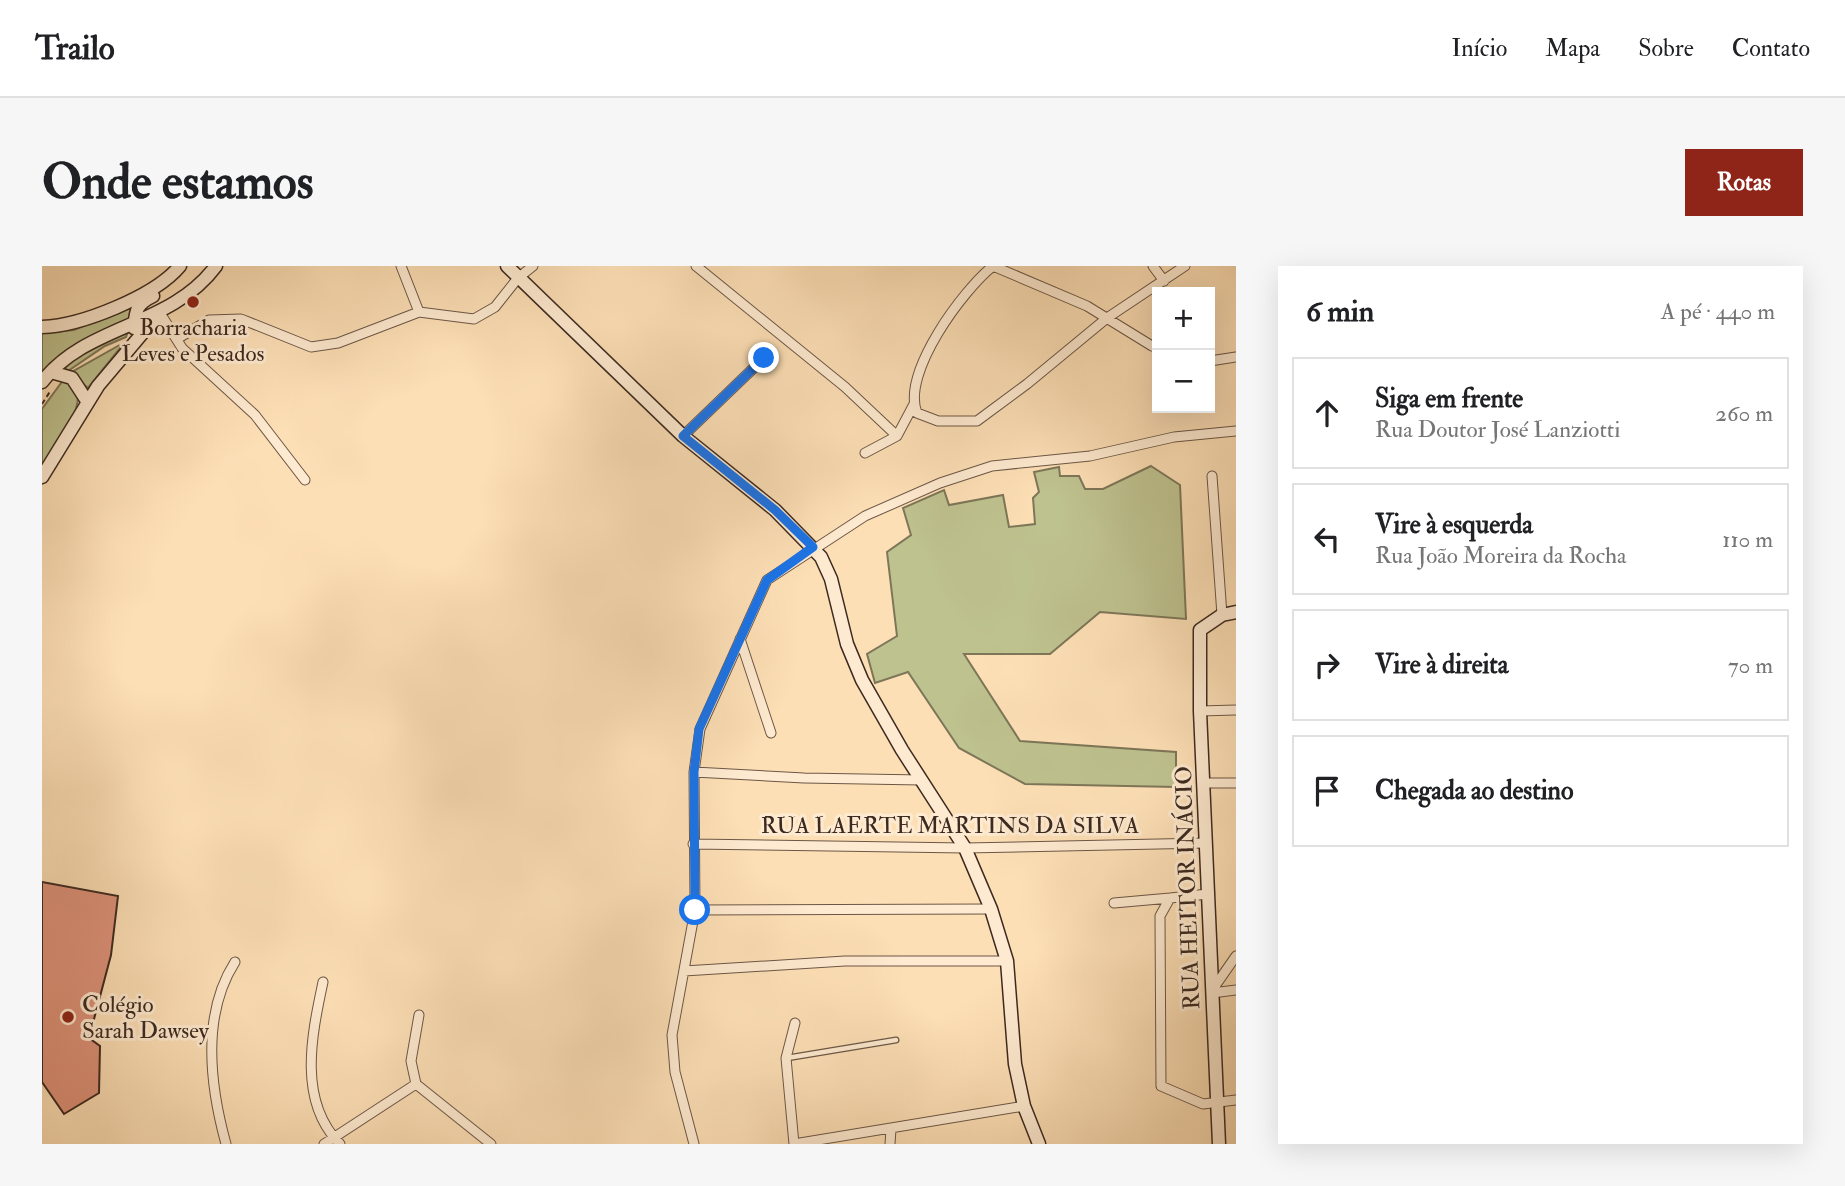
<!DOCTYPE html>
<html lang="pt">
<meta charset="utf-8">
<style>
body{margin:0;font-family:"IM FELL Double Pica",serif;background:#f6f6f6;color:#202124}
.controls{position:absolute;right:21px;top:21px;display:grid;overflow:hidden;border-radius:0px;box-shadow:0 7px 28px #0002}
.controls button{width:63px;height:63px;display:grid;place-items:center;padding:0;border:0;border-bottom:2px solid #e0e0e0;background:#fff;color:#202124;font:35px sans-serif}
.stop{position:absolute;width:21px;height:21px;margin:-16px;border:5px solid #1a73e8;border-radius:50%;background:#fff}
.stop.end{background:#1a73e8;border-color:#fff;box-shadow:0 2px 7px #0008}
.list{margin:0;padding:0;list-style:none}
h2{display:flex;justify-content:space-between;align-items:center;height:91px;margin:0;padding:0 28px;font-size:30px}
h2 small{font-size:23px;font-weight:400;color:#757577}
.list li{display:grid;grid-template-columns:46px 1fr auto;gap:21px;align-items:center;box-sizing:border-box;height:112px;margin:0 14px 14px;padding:0 14px;border:2px solid #e0e0e0;border-radius:0px}
.list b{display:block;font-size:26px;white-space:nowrap}
.list p{margin:0;font-size:23px;white-space:nowrap;color:#757577}
.list em{font-size:23px;font-style:normal;color:#757577}
.icon{flex:none;width:38px;height:38px;fill:none;stroke:currentColor;stroke-width:2;stroke-linecap:round;stroke-linejoin:round}
.map{position:relative;flex:none;width:1194px;height:878px;overflow:hidden;border-radius:0px}
header{display:flex;align-items:center;gap:42px;box-sizing:border-box;height:98px;padding:0 35px;background:#fff;border-bottom:2px solid #e0e0e0}
header strong{font-size:33px}
nav{display:flex;gap:38px;margin-inline-start:auto;font-size:24px}
.intro{display:flex;align-items:center;justify-content:space-between;box-sizing:border-box;height:168px;padding:0 42px}
h1{margin:0;font-size:49px}
.button{padding:18px 32px;border-radius:0px;background:#8f2418;color:#fff;font-size:24px;font-weight:700}
main{display:flex;gap:42px;padding:0 42px}
aside{flex:1;background:#fff;border-radius:0px;box-shadow:0 7px 28px #0002}
.map>svg:first-child{display:block}
</style>
<header>
<strong>Trailo</strong>
<nav><a>Início</a><a>Mapa</a><a>Sobre</a><a>Contato</a></nav>
</header>
<div class="intro"><h1>Onde estamos</h1><a class="button">Rotas</a></div>
<main>
<div class="map">
<svg width="1194" height="878" viewBox="0 0 1194 878">
<rect width="100%" height="100%" fill="#fddfb6"/>
<filter id="stains"><feTurbulence type="fractalNoise" baseFrequency=".00286" numOctaves="4"/><feColorMatrix values="0 0 0 0 .2 0 0 0 0 .09 0 0 0 0 .02 0 0 0 .5 -.17"/></filter>
<radialGradient id="worn" r=".72"><stop offset=".6" stop-color="#630" stop-opacity="0"/><stop offset="1" stop-color="#630" stop-opacity=".3"/></radialGradient>
<path fill="#bec28f" stroke="#7d7658" stroke-width="2" d="M90,40L86,56L0,109V67L32,64Z
M86,65L84,71L63,80L26,105L23,102L32,91Z
M83,76L46,122L28,107Z
M22,113L36,126C38,150 15,180 0,198V143Z
M1109,200L1138,219L1144,353L1058,346L1008,388H922L978,475L1134,486V521L983,518L917,482L866,406L833,417L825,388L855,370L845,286L869,269L861,242L902,224L907,239L961,229L967,261L993,258L991,232L997,226L992,206L1017,201L1018,210H1037L1043,223H1061Z"/>
<path fill="#dd9179" stroke="#3c2a20" stroke-width="2" d="M0,616L76,630L69,689L47,772L58,780L57,827L22,848L0,816Z"/>
<g fill="none" stroke-linecap="round" stroke-linejoin="round">
<g stroke="#6c5746" stroke-width="7">
<path id="lane" d="M745,792L854,774"/>
</g>
<g stroke="#6c5746" stroke-width="11">
<path id="street" d="M359,0L377,46
M654,0L803,121L855,170
M1111,0L1122,15
M118,47L140,82L213,149L263,214
M135,73L167,54L199,53L269,81L296,77L377,46L432,53L453,41L476,12L491,0
M1115,82L1110,80L1045,40L951,0C921,24 859,107 875,147L896,155H935L985,118L1065,52L1143,0
M1168,95L1194,91
M641,170L722,92
M855,170L872,138
M823,187L855,170
M1170,210L1180,349
M698,373L729,467
M1158,445L1194,444
M652,506L762,512L880,514
M1161,517H1194
M651,578L923,582L1164,577
M1166,628L1128,632L1118,650L1119,820L1161,838L1194,834
M1072,637L1128,632
M653,644L949,643
M642,705L803,695H965
M281,716C270,768 255,835 298,878
M1171,723L1194,690
M1170,727L1194,724
M377,749L369,795L374,818L449,878
M184,878C168,820 159,749 193,696
M282,878L374,818
M652,878L633,806L630,769L653,644L652,506L658,463L725,314L823,250L898,217L950,200L1048,190L1132,171L1194,165
M752,878L982,840
M752,878L744,792L753,757
M848,878L849,863"/>
</g>
<g stroke="#3c2a20" stroke-width="15">
<path id="secondary" d="M465,0L641,170L733,244L779,291L789,313L805,378L820,414L860,484L923,582L949,643L965,695L973,798L982,840L997,878
M0,61C39,60 113,30 138,0
M92,62C94,44 94,38 111,30
M9,106L30,112L45,135
M0,116C44,58 128,62 174,0
M0,211L56,120L115,50
M1177,878L1158,445V364L1180,349L1194,346"/>
</g>
<path stroke="#3c2a20" stroke-width="2" stroke-dasharray="5 3.5" stroke-linecap="butt" d="M0,138L9,124"/>
<use href="#lane" stroke="#feead0" stroke-width="4.5"/>
<use href="#street" stroke="#feead0" stroke-width="9"/>
<use href="#secondary" stroke="#feead0" stroke-width="12"/>
</g>
<g fill="none" stroke-linecap="round" stroke-linejoin="round">
<path stroke="#1a73e8" stroke-width="9" d="M653,644L652,506L657,463L725,314L771,281L733,244L641,170L722,92"/>
</g>
<g fill="#8f2418" stroke="#feead0" stroke-width="2.5">
<circle cx="151" cy="36" r="7"/>
<circle cx="26" cy="751" r="7"/>
</g>
<g text-anchor="middle" stroke-width="6" stroke-linejoin="round" paint-order="stroke">
<g font-size="23" fill="#3c2a20" stroke="#feead0">
<text x="151" y="69">Borracharia<tspan x="151" dy="26">Leves e Pesados</tspan></text>
<text x="40" y="746" text-anchor="start">Colégio<tspan x="40" dy="26">Sarah Dawsey</tspan></text>
</g>
<g font-size="23" fill="#3c2a20" stroke="#feead0">
<text x="908" y="567">RUA LAERTE MARTINS DA SILVA</text>
<text transform="translate(1145 622) rotate(-92)" y="8">RUA HEITOR INÁCIO</text>
</g>
</g>
<rect width="100%" height="100%" filter="url(#stains)"/>
<rect width="100%" height="100%" fill="url(#worn)"/>
</svg>
<div class="controls">
<button>+</button>
<button>−</button>
</div>
<div class="stop" style="left:653px;top:644px"></div>
<div class="stop end" style="left:722px;top:92px"></div>
</div>
<aside>
<h2>6 min<small>A pé · 440 m</small></h2>
<ul class="list">
<li><svg class="icon" aria-label="ahead" viewBox="0 0 24 24"><path d="M12 20V5M6 11l6-6 6 6"/></svg><div><b>Siga em frente</b><p>Rua Doutor José Lanziotti</p></div><em>260 m</em></li>
<li><svg class="icon" aria-label="left" viewBox="0 0 24 24"><path d="M17 20v-9H6M10 6l-5 5 5 5"/></svg><div><b>Vire à esquerda</b><p>Rua João Moreira da Rocha</p></div><em>110 m</em></li>
<li><svg class="icon" aria-label="right" viewBox="0 0 24 24"><path d="M7 20v-9h11M14 6l5 5-5 5"/></svg><div><b>Vire à direita</b></div><em>70 m</em></li>
<li><svg class="icon" aria-label="arrive" viewBox="0 0 24 24"><path d="M6 21V4h12l-3 4 3 4H6"/></svg><div><b>Chegada ao destino</b></div></li>
</ul>
</aside>
</main>
